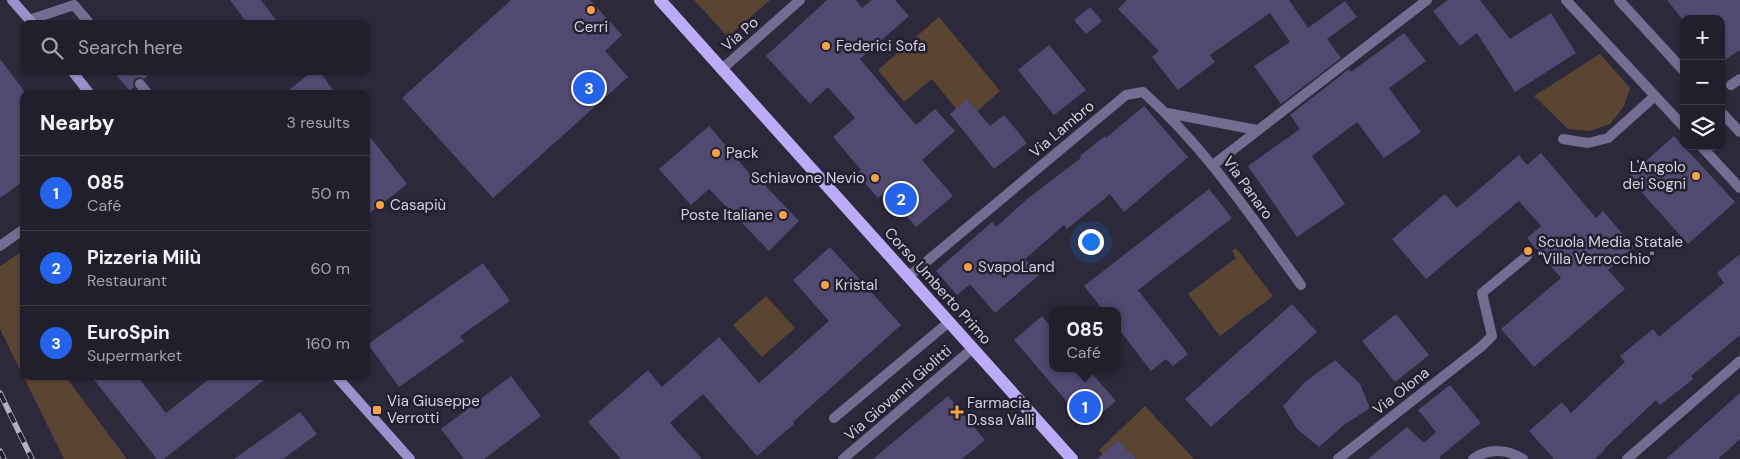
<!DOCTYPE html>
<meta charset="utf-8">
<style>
body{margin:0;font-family:"DM Sans",sans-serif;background:#292734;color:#f1f3f6}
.controls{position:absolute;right:15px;top:15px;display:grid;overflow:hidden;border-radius:10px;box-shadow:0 1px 4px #0004}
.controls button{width:45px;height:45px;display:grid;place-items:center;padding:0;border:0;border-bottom:1px solid #3e3d48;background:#211f2c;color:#f1f3f6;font:25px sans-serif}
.you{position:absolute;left:1090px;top:241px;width:18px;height:18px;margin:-12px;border:4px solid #fff;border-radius:50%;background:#1a73e8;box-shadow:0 0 0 8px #1a73e833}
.badge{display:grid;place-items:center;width:32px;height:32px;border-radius:50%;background:#2563eb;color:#fff;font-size:16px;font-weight:700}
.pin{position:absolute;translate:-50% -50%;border:2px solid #fff;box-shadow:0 1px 5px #0006}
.popup{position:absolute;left:1049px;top:307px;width:72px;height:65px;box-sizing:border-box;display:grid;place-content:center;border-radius:10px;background:#211f2c;filter:drop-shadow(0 1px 4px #0005);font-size:16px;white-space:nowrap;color:#a2a2a9}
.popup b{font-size:19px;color:#f1f3f6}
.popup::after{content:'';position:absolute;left:50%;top:100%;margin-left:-10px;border:10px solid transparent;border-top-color:#211f2c}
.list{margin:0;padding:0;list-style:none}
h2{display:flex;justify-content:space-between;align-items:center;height:65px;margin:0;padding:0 20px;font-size:21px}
h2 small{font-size:16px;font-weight:400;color:#a2a2a9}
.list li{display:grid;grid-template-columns:32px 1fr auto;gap:15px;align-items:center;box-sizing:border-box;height:75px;padding:0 20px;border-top:1px solid #3e3d48}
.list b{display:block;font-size:19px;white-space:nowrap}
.list p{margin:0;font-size:16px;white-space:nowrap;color:#a2a2a9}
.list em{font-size:16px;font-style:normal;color:#a2a2a9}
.icon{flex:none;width:28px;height:28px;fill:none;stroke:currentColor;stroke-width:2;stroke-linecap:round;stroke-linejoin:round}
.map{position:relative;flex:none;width:1740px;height:459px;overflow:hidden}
.search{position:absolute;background:#211f2c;box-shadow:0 1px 4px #0004;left:20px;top:20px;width:350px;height:55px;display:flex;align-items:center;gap:12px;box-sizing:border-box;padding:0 18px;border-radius:10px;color:#a2a2a9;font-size:19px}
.panel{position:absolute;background:#211f2c;box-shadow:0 1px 4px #0004;left:20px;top:90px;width:350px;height:290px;border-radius:10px}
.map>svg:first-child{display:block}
</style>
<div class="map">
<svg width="1740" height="459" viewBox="0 0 1740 459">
<rect width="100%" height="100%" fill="#2c293a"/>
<path fill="#5a4532" d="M694,0H770L728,37Z
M939,17L1000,91L966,121L932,79L904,102L878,70Z
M1600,54L1630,88L1623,108L1610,124L1589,131L1568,129L1534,96Z
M1236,248L1273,296L1220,336L1188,294L1236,258L1232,251Z
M24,250V376H65L127,459H64L0,329V266Z
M766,296L795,328L762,357L733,325Z
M1145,406L1194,459H1136L1118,440L1105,452L1107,459L1099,450Z"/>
<path fill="#524971" d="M230,0H261L279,24H248Z
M511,0H590L622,35L605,51L628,77L493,198L402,98Z
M827,0H856L862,8L872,0H895L909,16L860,59L916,125L935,109L955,131L922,160L953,196L916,227L885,192L878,198L857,174L861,170L833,137L855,118L828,87L810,104L766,56Z
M1127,0H1289L1308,28L1345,1L1357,17L1327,39L1341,58L1281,104L1254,66L1290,42L1270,13L1210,55L1215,62L1178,90L1152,57L1159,51L1118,9Z
M1448,0H1480L1510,39L1551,13L1576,53L1515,92L1477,33L1460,46L1433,11Z
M1667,0H1740V50L1721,62V19H1682Z
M1090,7L1102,21L1086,34L1074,20Z
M1404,33L1426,61L1389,88L1421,132L1384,158L1357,122L1312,156L1345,204L1297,237L1248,166L1300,129L1290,115L1349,69L1351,72Z
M1049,45L1086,90L1054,115L1018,70Z
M0,59L24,91V181L0,198Z
M113,71H153L144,79L139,77L135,79L133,82L134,87L130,91Z
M313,71H319L336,94H284Z
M967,99L990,126L1004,115L1027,143L994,169L950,114Z
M1144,106L1188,157L1124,212L1110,194L1067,229L1064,225L1025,259L1039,275L995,313L970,284L957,295L936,271L992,222L996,227L1027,199L1081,158L1080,156L1105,136L1106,138Z
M709,126L756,181L759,179L799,221L769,251L709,189L691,205L659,169Z
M366,132L407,184L366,216Z
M1674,136L1735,202L1688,244L1628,177Z
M1541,153L1596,218L1603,211L1634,247L1608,270L1625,289L1534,367L1501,329L1561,278L1527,238L1541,226L1519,201L1426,279L1392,239L1445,194L1457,208L1519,155L1527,165Z
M1209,189L1232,218L1138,290L1188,354L1173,366L1166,359L1151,371L1118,328V311H1104L1084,286Z
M830,247L901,325L793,422L794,424L757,456L703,394L670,423L702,459H621L588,422L648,370L662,387L719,337L759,383L829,321L793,280Z
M1740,254V335L1691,376L1693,379L1660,405L1656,400L1604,449L1605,450L1595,459H1554L1529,431L1562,402L1571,413L1625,362L1620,356L1653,329L1659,337L1724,283L1717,273Z
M483,263L510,301L460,336L464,341L399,387L368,344Z
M1292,304L1317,332L1211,427L1185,399Z
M1396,314L1429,355L1395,382L1362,341Z
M1042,316L1052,328V368H1087L1116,401L1087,425L1014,340Z
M1335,360L1360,384L1370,408L1344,425L1319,447L1297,429L1283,406L1306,381Z
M91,376H137L166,413L213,376H269L164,459H157Z
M511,376L541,416L484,459H464L441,429Z
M1450,385L1481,423L1439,457L1441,459H1368L1407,427L1424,443L1436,432L1418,410Z
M1740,393V439L1718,459H1666Z
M948,396L985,440L962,459H873Z
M300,412L317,434L283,459H234Z
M1118,440L1136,459H1097Z"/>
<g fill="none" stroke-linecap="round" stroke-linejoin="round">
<path stroke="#746d91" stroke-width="10" d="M1566,0L1684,127
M29,20L74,5L90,24
M140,84L148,94
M1563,139L1588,143L1608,138L1655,96
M1701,146L1740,188
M1482,346L1492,336L1482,293L1527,256
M834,418L949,322"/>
<path stroke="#746d91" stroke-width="10" d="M1619,0L1684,71
M721,70L800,0
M1731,85L1740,79
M1721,112L1740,132
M1167,113L1257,130
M1213,165L1427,0
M0,246L24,229
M908,277L1126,95L1143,92C1206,148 1252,218 1301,285
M843,459L972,349
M1338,459L1482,346
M1473,459C1488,448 1508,449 1523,459
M1627,459L1740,361"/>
<path stroke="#9d91cb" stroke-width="10" d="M12,0L33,24
M72,71L90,94
M336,376L410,459"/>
<path stroke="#bcacf8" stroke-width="12" d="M660,0L1072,459"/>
<g stroke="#b3b1be" stroke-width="5.5">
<path id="rail" d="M0,393L32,459
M0,451L4,459"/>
</g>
<use href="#rail" stroke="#231f30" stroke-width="4" stroke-dasharray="11" stroke-linecap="butt"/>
</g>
<g fill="#f7a149" stroke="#231f30" stroke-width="2">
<circle cx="591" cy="10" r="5"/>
<circle cx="826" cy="46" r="5"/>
<circle cx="716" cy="153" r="5"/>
<circle cx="1696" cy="176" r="5"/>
<circle cx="875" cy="178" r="5"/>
<circle cx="380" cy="205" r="5"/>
<circle cx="783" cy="215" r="5"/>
<circle cx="1528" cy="251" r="5"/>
<circle cx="968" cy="267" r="5"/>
<circle cx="825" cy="285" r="5"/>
<rect x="372" y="405" width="10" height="10" rx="2.5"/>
<path d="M954.5 404.5h5v5h5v5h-5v5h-5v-5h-5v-5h5z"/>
</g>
<g text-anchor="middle" stroke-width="5" stroke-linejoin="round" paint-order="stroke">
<g font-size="15" fill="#d3d1dd" stroke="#231f30" text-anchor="start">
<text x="591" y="32" text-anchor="middle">Cerri</text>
<text x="836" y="51">Federici Sofa</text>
<text x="726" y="158">Pack</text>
<text x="1686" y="172" text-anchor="end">L'Angolo<tspan x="1686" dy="17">dei Sogni</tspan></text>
<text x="865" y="183" text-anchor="end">Schiavone Nevio</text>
<text x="390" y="210">Casapiù</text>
<text x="773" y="220" text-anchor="end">Poste Italiane</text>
<text x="1538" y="247">Scuola Media Statale<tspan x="1538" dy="17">"Villa Verrocchio"</tspan></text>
<text x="978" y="272">SvapoLand</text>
<text x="835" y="290">Kristal</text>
<text x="387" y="406">Via Giuseppe<tspan x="387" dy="17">Verrotti</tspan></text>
<text x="967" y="408">Farmacia<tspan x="967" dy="17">D.ssa Valli</tspan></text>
</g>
<g font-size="15" fill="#d3d1dd" stroke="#231f30">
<text transform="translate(740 34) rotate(-41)" y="5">Via Po</text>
<text transform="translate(1062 129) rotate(-40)" y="5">Via Lambro</text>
<text transform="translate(1248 188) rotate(54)" y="5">Via Panaro</text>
<text transform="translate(938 286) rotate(48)" y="5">Corso Umberto Primo</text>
<text transform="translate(1401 391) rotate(-38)" y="5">Via Olona</text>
<text transform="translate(898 393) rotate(-41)" y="5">Via Giovanni Giolitti</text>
</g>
</g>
</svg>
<div class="controls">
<button>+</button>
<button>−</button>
<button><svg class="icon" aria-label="layers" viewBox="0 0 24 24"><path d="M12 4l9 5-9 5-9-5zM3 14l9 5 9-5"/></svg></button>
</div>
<div class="you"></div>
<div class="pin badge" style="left:1085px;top:407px">1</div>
<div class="popup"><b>085</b>Café</div>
<div class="pin badge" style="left:901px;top:199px">2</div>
<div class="pin badge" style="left:589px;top:88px">3</div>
<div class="search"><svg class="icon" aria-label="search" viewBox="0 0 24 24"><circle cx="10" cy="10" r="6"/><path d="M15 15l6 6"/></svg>Search here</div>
<section class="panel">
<h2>Nearby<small>3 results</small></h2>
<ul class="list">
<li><span class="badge">1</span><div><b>085</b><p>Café</p></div><em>50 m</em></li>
<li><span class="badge">2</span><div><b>Pizzeria Milù</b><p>Restaurant</p></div><em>60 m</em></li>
<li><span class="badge">3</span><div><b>EuroSpin</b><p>Supermarket</p></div><em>160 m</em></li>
</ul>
</section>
</div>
